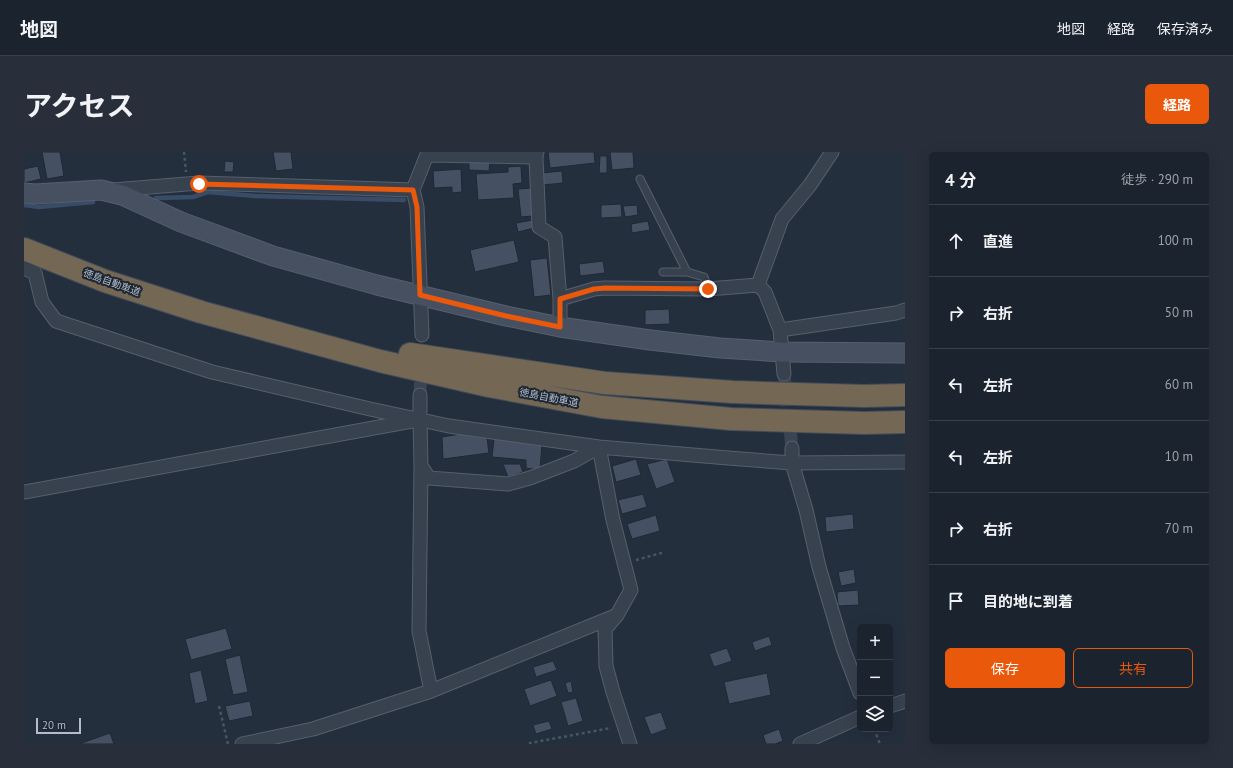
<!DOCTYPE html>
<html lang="ja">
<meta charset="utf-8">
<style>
body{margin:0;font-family:"PT Sans","Noto Sans JP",sans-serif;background:#282f3a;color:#f1f3f6}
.controls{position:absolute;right:12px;bottom:12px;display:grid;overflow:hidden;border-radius:6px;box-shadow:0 4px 16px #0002}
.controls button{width:36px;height:36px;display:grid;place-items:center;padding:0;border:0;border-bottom:1px solid #39404a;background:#1b232e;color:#f1f3f6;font:20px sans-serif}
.scale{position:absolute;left:12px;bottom:10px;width:45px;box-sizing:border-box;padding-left:4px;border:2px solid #b4bcc9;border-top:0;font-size:11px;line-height:14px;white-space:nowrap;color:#b4bcc9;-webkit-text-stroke:3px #1d2633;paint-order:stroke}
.stop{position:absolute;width:12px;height:12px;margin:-9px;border:3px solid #ea580c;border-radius:50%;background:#fff}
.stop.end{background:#ea580c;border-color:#fff;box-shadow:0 1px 4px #0008}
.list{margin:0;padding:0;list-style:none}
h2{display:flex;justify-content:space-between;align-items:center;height:52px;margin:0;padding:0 16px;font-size:17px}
h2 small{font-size:13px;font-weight:400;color:#a0a4aa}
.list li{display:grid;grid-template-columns:26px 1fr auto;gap:12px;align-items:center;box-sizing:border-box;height:72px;padding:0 16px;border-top:1px solid #39404a}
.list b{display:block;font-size:15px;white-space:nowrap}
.list em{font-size:13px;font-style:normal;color:#a0a4aa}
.actions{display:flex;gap:8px;padding:12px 16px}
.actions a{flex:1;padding:9px 0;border:1px solid #ea580c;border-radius:6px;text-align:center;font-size:14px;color:#ea580c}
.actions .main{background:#ea580c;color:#fff}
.icon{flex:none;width:22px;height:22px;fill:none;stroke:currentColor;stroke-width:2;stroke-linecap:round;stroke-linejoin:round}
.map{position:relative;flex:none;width:881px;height:592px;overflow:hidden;border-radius:6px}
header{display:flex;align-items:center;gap:24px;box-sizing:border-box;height:56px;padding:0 20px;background:#1b232e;border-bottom:1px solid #39404a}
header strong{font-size:19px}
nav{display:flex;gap:22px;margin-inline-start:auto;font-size:14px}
.intro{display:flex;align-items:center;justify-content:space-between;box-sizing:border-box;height:96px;padding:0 24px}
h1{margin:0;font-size:28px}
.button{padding:10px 18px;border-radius:6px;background:#ea580c;color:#fff;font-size:14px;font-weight:700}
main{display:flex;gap:24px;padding:0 24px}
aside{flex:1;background:#1b232e;border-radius:6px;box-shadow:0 4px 16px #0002}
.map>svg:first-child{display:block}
</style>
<header>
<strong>地図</strong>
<nav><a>地図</a><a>経路</a><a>保存済み</a></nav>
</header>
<div class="intro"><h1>アクセス</h1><a class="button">経路</a></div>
<main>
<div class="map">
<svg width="881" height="592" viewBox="0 0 881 592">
<rect width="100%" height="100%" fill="#242f3e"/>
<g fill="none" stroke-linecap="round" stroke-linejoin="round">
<path stroke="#394c67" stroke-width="4.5" d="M132,46L169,45L184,40L231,44L380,48
M0,53L15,55L69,50"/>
</g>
<path fill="#455162" stroke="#1f2835" d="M18,0H36L40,24L23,27Z
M249,0H267L269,17L252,19Z
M524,0H570L571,11L526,16Z
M586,0H609L610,16L588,18Z
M576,4H583V21H575Z
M201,9L210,10L209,20H200Z
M445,9L466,10L465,19L445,18Z
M14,14L17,27L0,31V17Z
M497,14L498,31L489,32L490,46L454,48L452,22L484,20V15Z
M437,17L438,40L428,41V35L410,36L409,19Z
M538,19L539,31L519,33L518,21Z
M507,36L509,64L497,65L494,37Z
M597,52L598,65L577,66V53Z
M613,53L614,63L601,65L599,54Z
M509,68L510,76L494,80L492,71Z
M624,69L626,78L608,81L607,72Z
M490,88L495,110L451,120L446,98Z
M523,106L527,143L510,145L506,108Z
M579,109L581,121L556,124L555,112Z
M645,157L646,172L621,173V158Z
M436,282L463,286L465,301L419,307L418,285Z
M470,287L518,292L516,318L502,316V308L468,305Z
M612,307L617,323L592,330L588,314Z
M643,307L651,330L632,337L623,312Z
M479,312H496L499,320L484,325Z
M619,342L623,355L598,362L594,348Z
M829,362L830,377L802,380L801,365Z
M632,363L636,379L608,387L603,372Z
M830,417L832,431L817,434L814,420Z
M834,438L835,453L814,454L813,440Z
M202,476L208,497L167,508L161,487Z
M745,484L748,493L731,499L728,490Z
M703,496L708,509L690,515L685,502Z
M216,503L224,540L209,543L201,507Z
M529,509L533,518L512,525L509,515Z
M177,518L184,549L171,552L165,521Z
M743,521L747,543L705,552L700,530Z
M527,528L533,544L506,554L500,537Z
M547,529L549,540L544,541L541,531Z
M552,546L559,569L544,574L537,550Z
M226,549L229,564L205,569L201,554Z
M637,560L643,577L627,583L620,565Z
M525,569L528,577L512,582L509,573Z
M755,577L759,589L751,592H742L739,583Z
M86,581L90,592H55Z"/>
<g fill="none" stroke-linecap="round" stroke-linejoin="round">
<path stroke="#3a4453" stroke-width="13" stroke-dasharray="13 6" stroke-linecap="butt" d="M760,222L768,296
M396,243L398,183"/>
<g stroke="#565f6c" stroke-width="9">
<path id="lane" d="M616,27L663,120L680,125L684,137
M639,120H663"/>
</g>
<g stroke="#565f6c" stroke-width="15">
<path id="street" d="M403,3L512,5L513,0
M512,5L515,75L531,85L536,147
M89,38L175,31L389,38
M0,116L11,121L18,150L32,169L188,220L346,257L425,274L575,295L704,306L768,311L881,310
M734,133L758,67L786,33L808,0
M536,175V147L570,137L581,136L684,137L734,133L741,140L756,178L760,222
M756,178L872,161L881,158
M398,183L393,55L389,38L404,0
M396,243V268L397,314L405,326L484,332L506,326L550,309L575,295L589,368L607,438L593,463L581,477L582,514L589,540L606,592
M768,296V311L782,358L795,415L819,496L836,541
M397,314L395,479L407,539
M0,340L388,269
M866,554L881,549
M218,592L289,577L407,539L591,464
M776,592L836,565"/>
</g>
<g stroke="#565f6c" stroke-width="21">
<path id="secondary" d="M0,41L11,42L77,38L98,43L157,70L249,104L353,133L482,164L536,175L626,188L696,196L758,200L881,201"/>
</g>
<g stroke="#434c59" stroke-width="24">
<path id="highway" d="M0,97L81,129L177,160L356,209L465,234L578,255L707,267L840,271L881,270
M386,202L581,231L709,240L840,244L881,243"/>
</g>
<path stroke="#44595c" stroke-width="2.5" stroke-dasharray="3 3" stroke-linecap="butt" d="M160,0L162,20
M612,408L641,400
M195,554L204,592
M850,577L856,592
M507,592L506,591L587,576"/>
<use href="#lane" stroke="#38414e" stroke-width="7"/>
<use href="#street" stroke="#38414e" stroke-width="13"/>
<use href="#secondary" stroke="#465061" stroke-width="19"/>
<use href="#highway" stroke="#746855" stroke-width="22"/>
</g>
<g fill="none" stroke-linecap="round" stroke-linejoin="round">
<path stroke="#ea580c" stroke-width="5" d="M175,32L389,38L393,55L396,143L482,164L536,175V147L570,137L581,136L684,137"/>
</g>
<g text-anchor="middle" stroke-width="4" stroke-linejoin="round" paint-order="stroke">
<g font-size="10" fill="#b4bcc9" stroke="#1d2633">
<text transform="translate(88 130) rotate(20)" y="4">徳島自動車道</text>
<text transform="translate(525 245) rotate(11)" y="4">徳島自動車道</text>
</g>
</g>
</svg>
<div class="controls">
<button>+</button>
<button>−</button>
<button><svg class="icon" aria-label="layers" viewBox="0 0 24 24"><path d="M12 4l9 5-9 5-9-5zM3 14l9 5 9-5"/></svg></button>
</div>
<div class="scale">20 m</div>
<div class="stop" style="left:175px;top:32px"></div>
<div class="stop end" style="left:684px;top:137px"></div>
</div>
<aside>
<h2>4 分<small>徒歩 · 290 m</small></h2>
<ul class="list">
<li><svg class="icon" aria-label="ahead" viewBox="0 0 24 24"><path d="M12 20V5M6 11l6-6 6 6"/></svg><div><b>直進</b></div><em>100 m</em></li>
<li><svg class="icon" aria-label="right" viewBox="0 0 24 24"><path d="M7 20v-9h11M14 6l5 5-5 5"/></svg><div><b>右折</b></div><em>50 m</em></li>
<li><svg class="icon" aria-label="left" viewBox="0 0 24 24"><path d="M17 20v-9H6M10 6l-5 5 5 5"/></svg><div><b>左折</b></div><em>60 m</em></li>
<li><svg class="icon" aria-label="left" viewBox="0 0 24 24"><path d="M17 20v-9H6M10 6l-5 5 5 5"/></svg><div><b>左折</b></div><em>10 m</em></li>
<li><svg class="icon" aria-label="right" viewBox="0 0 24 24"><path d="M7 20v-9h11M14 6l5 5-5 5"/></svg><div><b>右折</b></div><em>70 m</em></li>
<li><svg class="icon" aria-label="arrive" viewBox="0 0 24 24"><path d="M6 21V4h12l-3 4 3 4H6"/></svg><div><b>目的地に到着</b></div></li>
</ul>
<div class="actions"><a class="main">保存</a><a>共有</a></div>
</aside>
</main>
